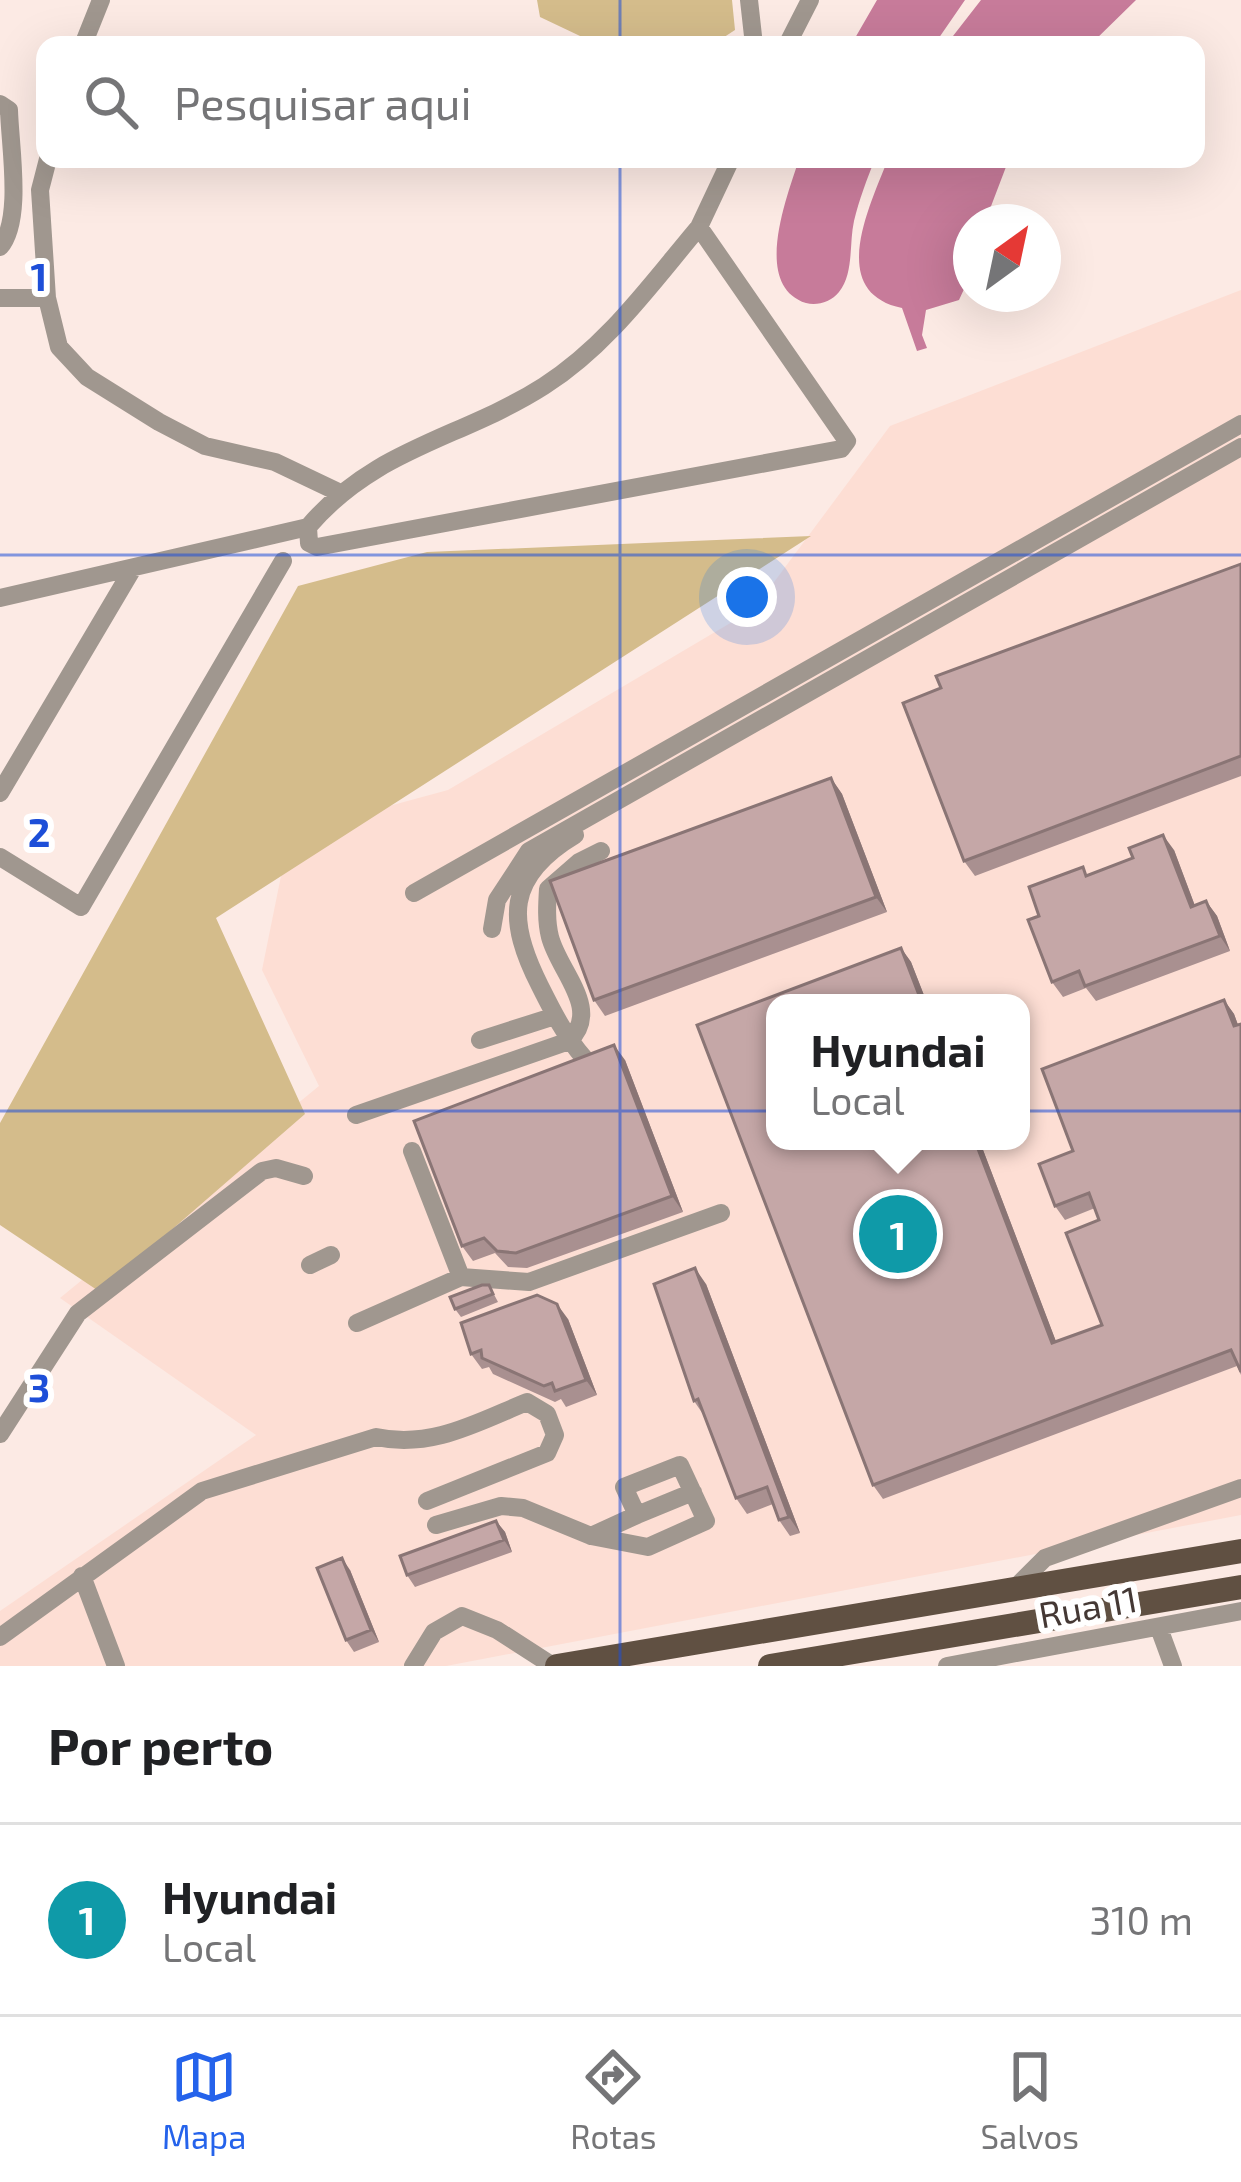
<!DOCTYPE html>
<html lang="pt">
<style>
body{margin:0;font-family:"Exo 2",sans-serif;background:#f6f6f6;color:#202124}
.compass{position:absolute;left:953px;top:204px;width:108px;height:108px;border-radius:50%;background:#fff;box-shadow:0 12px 48px #0002;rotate:33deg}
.you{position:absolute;left:747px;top:597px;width:42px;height:42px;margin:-30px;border:9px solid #fff;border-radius:50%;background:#1a73e8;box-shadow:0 0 0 18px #1a73e833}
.badge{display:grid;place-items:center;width:78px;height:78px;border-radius:50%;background:#2563eb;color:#fff;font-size:39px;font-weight:700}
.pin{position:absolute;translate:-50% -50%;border:6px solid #fff;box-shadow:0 3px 12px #0006}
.popup{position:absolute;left:766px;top:994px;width:264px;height:156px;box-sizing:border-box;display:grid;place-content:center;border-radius:24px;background:#fff;filter:drop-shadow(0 3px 9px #0005);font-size:39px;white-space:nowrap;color:#757577}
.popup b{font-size:45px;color:#202124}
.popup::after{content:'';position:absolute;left:50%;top:100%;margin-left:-24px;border:24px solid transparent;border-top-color:#fff}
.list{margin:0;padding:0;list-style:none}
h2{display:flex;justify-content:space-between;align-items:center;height:156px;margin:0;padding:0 48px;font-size:51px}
h2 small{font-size:39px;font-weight:400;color:#757577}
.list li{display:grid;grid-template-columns:78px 1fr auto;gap:36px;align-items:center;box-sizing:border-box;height:192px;padding:0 48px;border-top:3px solid #e0e0e0}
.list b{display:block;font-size:45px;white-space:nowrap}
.list p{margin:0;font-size:39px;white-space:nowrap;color:#757577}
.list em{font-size:39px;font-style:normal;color:#757577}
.icon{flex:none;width:66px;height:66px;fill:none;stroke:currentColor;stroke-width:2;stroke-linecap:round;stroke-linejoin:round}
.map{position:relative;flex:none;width:1241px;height:1666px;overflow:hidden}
.search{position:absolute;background:#fff;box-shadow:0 12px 48px #0002;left:36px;right:36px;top:36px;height:132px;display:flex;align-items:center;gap:30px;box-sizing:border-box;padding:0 42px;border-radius:24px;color:#757577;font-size:45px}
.sheet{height:348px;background:#fff}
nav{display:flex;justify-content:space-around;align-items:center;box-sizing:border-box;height:168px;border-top:3px solid #e0e0e0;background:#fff;font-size:33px;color:#757577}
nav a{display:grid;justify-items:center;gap:6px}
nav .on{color:#2563eb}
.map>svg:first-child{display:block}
</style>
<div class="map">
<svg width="1241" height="1666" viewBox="0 0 1241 1666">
<rect width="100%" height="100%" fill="#fceae4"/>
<path fill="#fdded4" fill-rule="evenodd" d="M1241,290V1515L446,1666H0V1611L256,1435L60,1298L319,1086L262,970L281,876L356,815L448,790L754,609L890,426ZM775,1003H1021V1141H775Z"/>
<path fill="#d4bc8b" d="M537,0H732L735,30L712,45H599L540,17Z
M811,536L216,918L305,1114L100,1292L0,1225V1123L298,586L427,552Z"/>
<path fill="#c77b9a" d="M877,0H965L934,45H851Z
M981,0H1136L1090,45H946Z
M799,159H875C867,179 859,200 854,221C849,243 854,274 839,292C831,302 817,306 806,303C751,285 788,195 799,159Z
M888,159H1009L985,222H971V274L959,300L926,310L922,335L927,348L917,351L902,308C827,292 869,208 888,159Z"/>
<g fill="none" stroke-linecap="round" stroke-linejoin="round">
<path stroke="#a0978f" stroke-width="18" d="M749,0L754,45
M83,45L101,0
M787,45L810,0
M0,104L9,110C10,147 23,220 0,247
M48,159L40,190L47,298L59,347L87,377L159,422L205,446L275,462L338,492
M699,227L847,441L841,449L317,547L309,543L308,527C376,447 461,439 544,386C607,346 651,284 699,227Z
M699,227L731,159
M0,298H47
M0,598L308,527
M0,793L132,570
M575,835C505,877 507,921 540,986C553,1012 565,1036 584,1058
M0,857L81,907L283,561
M414,893L1241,424
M492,929L497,900L529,851L1241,447
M480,1040L555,1016
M356,1115L569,1041C602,1009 559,972 550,937C546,921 547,905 548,889L579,862L601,851
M412,1151L461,1277L529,1282L721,1213
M310,1265L331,1255
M357,1323L461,1277
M0,1434L78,1313L262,1171L276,1168L304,1176
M637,1515L693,1492
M436,1525L501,1506L523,1508L591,1536L648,1547L706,1521L680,1465L624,1487L637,1515L591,1536
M82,1576L116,1666
M1016,1587L1045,1558L1241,1488
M1159,1628L1173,1666
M0,1637L202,1491L376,1437C431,1449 476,1423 527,1402L547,1414L555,1435L547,1453L427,1501
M413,1666L434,1632L462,1616L497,1630L553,1666
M947,1666L1241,1611"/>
<path stroke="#605042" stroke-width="24" d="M557,1666L1241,1551
M770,1666L1241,1587"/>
</g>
<path fill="#a99090" d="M1241,564V776L975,876L964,861L941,688Z
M831,778L842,794L887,912L605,1016L594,1000Z
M1174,850L1195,906L1206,901L1217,916L1230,951L1096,1001L1086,988L1063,997L1052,982L1039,916L1088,875Z
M901,948L911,962L927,1003H775V1141H983L980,1142L1056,1342L1102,1325L1066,1233L1099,1220L1095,1208L1065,1220L1055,1206L1039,1164L1073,1151L1042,1069L1224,1000L1234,1014L1238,1025L1241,1024V1375L1237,1366L883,1499L873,1485L697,1025Z
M625,1060L683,1212L527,1268L508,1267L495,1253L473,1261L462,1246Z
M706,1284L800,1533L790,1536L779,1520L773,1504L747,1514L736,1498L705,1417L694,1401Z
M489,1285L498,1302L461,1317L455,1309Z
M568,1319L597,1395L566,1407L561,1399L555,1402L493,1374L489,1367L482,1369L471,1354Z
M496,1521L505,1532L512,1552L415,1587L407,1575Z
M350,1570L379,1642L354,1652L346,1640Z"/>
<path fill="#8a7575" d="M831,778L842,794L887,912L876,897Z
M1163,835L1174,850L1201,922L1191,907Z
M1206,901L1217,916L1230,951L1220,936Z
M901,948L911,962L927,1003H922Z
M1224,1000L1234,1014L1241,1033L1234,1026Z
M614,1045L625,1060L683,1212L672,1196Z
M975,1141L980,1142L1062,1357L1052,1343Z
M695,1268L706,1284L800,1533L789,1517Z
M557,1304L568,1319L597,1395L586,1380Z
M496,1521L505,1532L512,1552L504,1540Z
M342,1558L350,1570L379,1642L371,1630Z"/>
<path fill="#c5a7a7" stroke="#8a7575" stroke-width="3" d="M1241,564V756L964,861L903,703L941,688L936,676Z
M831,778L876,897L594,1000L550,881Z
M1163,835L1191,907L1206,901L1220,936L1085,986L1079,971L1052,982L1028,920L1039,916L1029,887L1083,867L1086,876L1133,858L1129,848Z
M901,948L922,1003H775V1141H975L1052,1343L1102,1325L1066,1233L1099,1220L1089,1193L1055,1206L1039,1164L1073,1151L1042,1069L1224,1000L1234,1026L1241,1024V1372L1231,1350L873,1485L697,1025Z
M614,1045L672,1196L516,1253L497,1251L484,1238L462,1246L414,1121Z
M695,1268L789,1517L779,1520L767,1487L736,1498L698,1399L694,1401L654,1284Z
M482,1285H489L493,1294L455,1309L450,1297Z
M537,1295L557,1304L586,1380L555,1391L552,1383L544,1386L482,1358L481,1350L471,1354L461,1323Z
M496,1521L504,1540L407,1575L400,1556Z
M342,1558L371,1630L346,1640L317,1568Z"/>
<path fill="none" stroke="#1d4ed8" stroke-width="3" stroke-opacity="0.55" d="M620,0V45M620,159V1666M0,555H1241M0,1111H1241"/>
<g text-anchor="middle" stroke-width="12" stroke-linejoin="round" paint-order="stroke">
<g font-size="36" fill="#443834" stroke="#fff">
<text transform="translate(1088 1607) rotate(-10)" y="13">Rua 11</text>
</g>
</g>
<g font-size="39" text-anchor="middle" font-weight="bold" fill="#1d4ed8" stroke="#fff" stroke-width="12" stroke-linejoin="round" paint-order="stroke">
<text x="39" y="291">1</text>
<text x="39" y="847">2</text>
<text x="39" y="1402">3</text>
</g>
</svg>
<svg class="compass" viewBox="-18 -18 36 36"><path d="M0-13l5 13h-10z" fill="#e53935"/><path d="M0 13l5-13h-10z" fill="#757577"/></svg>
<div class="you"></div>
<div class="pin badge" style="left:898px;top:1234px;background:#0f9aa8">1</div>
<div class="popup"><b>Hyundai</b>Local</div>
<div class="search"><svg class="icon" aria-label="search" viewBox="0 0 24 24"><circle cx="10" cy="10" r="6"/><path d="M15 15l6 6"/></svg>Pesquisar aqui</div>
</div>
<section class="sheet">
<h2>Por perto<small></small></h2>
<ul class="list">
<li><span class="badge" style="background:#0f9aa8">1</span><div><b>Hyundai</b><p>Local</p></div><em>310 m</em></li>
</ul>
</section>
<nav>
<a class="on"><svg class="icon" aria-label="map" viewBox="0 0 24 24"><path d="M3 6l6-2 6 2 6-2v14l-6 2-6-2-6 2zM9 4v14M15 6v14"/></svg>Mapa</a>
<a><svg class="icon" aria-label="directions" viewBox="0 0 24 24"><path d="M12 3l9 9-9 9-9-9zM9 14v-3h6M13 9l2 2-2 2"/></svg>Rotas</a>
<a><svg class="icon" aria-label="saved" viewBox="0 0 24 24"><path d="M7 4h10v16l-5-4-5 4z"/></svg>Salvos</a>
</nav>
